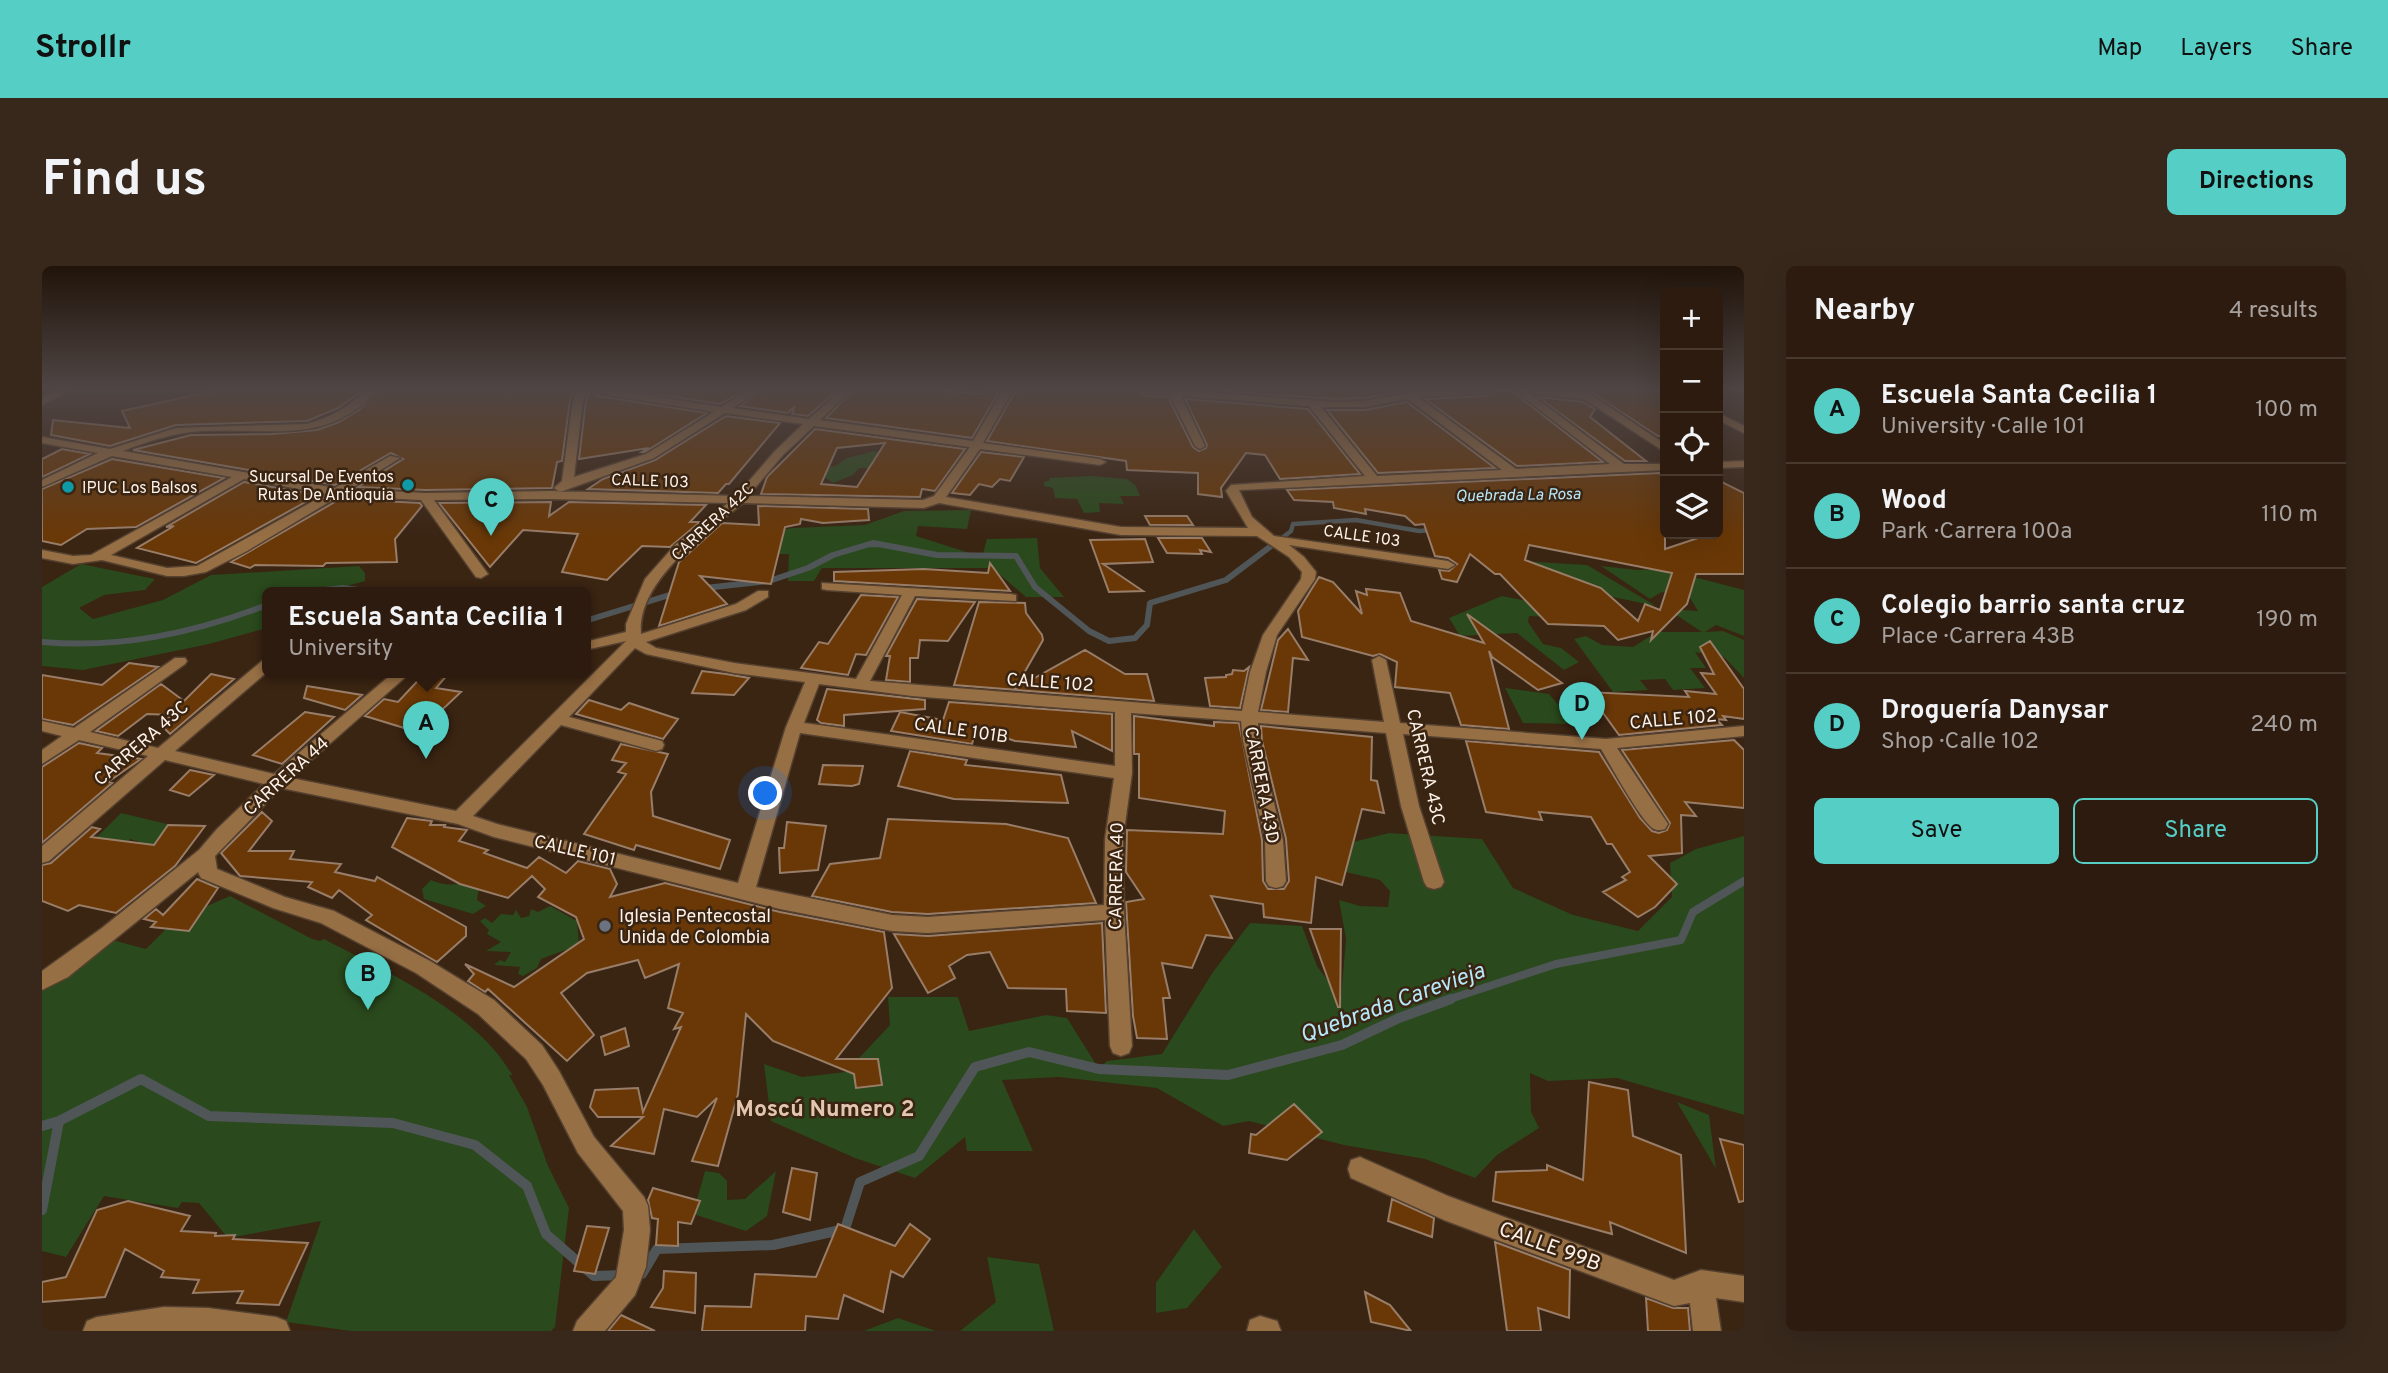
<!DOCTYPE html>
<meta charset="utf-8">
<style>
body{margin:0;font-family:Overpass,sans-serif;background:#38281c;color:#f1f3f6}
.controls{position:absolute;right:21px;top:21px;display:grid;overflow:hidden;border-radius:10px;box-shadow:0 7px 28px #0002}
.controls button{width:63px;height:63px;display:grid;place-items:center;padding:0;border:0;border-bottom:2px solid #48392e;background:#2c1b0e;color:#f1f3f6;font:35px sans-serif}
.you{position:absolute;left:724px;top:528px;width:24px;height:24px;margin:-18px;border:5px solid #fff;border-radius:50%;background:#1a73e8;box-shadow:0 0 0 10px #1a73e833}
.badge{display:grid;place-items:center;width:46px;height:46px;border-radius:50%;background:#55cec6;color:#111;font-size:23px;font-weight:700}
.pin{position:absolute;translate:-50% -58px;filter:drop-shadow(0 2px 4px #0008)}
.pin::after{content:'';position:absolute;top:37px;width:24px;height:21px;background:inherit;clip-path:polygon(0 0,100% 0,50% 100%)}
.popup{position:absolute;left:220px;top:321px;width:329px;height:91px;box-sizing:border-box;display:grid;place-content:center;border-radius:10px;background:#2c1b0e;filter:drop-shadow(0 2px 5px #0005);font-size:23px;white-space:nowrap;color:#a6a19e}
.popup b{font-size:26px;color:#f1f3f6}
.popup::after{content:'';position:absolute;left:50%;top:100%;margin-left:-14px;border:14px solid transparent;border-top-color:#2c1b0e}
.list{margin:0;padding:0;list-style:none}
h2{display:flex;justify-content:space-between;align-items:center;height:91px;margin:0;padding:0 28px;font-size:30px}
h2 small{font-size:23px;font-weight:400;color:#a6a19e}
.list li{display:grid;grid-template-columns:46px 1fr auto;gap:21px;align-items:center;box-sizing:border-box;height:105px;padding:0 28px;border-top:2px solid #48392e}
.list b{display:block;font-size:26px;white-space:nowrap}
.list p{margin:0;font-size:23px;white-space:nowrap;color:#a6a19e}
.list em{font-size:23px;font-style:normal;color:#a6a19e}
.actions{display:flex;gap:14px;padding:21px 28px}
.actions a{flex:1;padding:16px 0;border:2px solid #55cec6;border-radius:10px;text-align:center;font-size:24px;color:#55cec6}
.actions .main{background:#55cec6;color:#111}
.icon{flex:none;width:38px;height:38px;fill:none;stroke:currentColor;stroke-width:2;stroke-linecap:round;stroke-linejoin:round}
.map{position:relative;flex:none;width:1702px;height:1065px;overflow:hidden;border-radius:10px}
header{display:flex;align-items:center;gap:42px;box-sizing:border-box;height:98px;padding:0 35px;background:#55cec6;color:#111}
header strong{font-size:33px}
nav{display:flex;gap:38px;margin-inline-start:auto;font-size:24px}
.intro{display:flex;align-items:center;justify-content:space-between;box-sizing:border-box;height:168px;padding:0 42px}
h1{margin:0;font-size:49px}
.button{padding:18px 32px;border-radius:10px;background:#55cec6;color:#111;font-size:24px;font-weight:700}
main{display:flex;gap:42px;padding:0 42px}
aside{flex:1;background:#2c1b0e;border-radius:10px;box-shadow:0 7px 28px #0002}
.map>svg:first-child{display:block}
</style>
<header>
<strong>Strollr</strong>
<nav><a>Map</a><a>Layers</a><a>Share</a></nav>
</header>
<div class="intro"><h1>Find us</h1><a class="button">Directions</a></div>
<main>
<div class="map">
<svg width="1702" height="1065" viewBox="0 0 1702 1065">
<rect width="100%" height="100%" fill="#3a2412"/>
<path fill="#2a491c" d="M831,185L839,187L826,206L825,202H817L811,209L791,217L778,208L783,202L796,199C803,189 820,190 831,185Z
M1049,210L1085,213L1094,220L1098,230H1078L1082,238L1057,237L1058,246L1042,247L1035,233L1013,232L1011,222L1002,220V216L1008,214L1007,212Z
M929,244L925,263L876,260L874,270L940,291L945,273L995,272L998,302L1022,331H984L950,302H780L772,315H746L747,288H713L717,268L751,262L823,259L862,245Z
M1476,295L1545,299L1614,340L1552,327Z
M39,298L113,313L103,324L62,329L37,342L51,353L121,334L169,309L317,300L323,307V315L305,320L274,321L270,327H225V362L167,378L41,404L0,400V321Z
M1559,300L1596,304L1621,303L1702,324V370L1674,359L1663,366L1681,365L1702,374V412L1682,391L1653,386L1664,402H1648L1663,422L1631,424L1623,413L1598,414L1606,424L1571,426L1532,373L1544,370L1560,379L1591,381L1615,366H1660L1625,343L1656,345L1648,332L1620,326L1608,333Z
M1460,330L1496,337L1510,351L1487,350L1486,356L1501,378L1519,382L1537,396L1522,404L1475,367L1418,370L1407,352Z
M1463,422L1507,428L1533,458L1481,457Z
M79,547L125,558L120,576L91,592L98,576L88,573L80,590L50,576Z
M1347,567L1440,573L1471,622L1531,649L1596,665L1630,631L1628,597L1654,583L1702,570V849L1575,812L1506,815L1488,807L1489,846L1497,862L1455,889L1433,912L1383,893L1302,879L1207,855L1181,860L1115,822L1017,811L960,814L991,885H925L923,871L873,912L813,892L729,855L722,798L760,811L804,806L848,759L846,731H916L927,765L1004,749L1025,752L1057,803L1065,795L1120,788L1171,706L1208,657L1260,660L1275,700L1299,732L1304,673L1297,634L1318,640L1346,641L1348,625L1338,614L1304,606L1295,580Z
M389,614C403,620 416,620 430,614L437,621L435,634L444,640L431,648L382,633L380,623Z
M188,630L270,673L278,675L282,673C341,704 411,735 455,787C461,794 465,802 471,809H467L485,841L506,900L527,942L513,1061L509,1065H309L244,1056L279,955L186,972L157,937L140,936L136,942L62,930L24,991L0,985V718L63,672L104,683L133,654Z
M508,640L535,655L537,679L499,693L495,702L481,710L476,708L478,701L452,699L458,694L463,696L469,686L444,685L459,676L445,668L447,664L438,655L443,652L450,657L459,648L471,649L474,644L479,652L487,650L489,643L496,646Z
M1635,836L1667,849L1674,903Z
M663,905L677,907L685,915V934L703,933L734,905L725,950L704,965L651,948Z
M1152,963L1180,1001L1145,1042L1114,1047V1017Z
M945,991L997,998L1012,1065H918L954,1036Z
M856,1052L894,1065H822Z"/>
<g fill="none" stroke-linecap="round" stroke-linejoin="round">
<path stroke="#505657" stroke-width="4.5" d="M826,279H839
M1231,279L1249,265L1251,258L1314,254L1377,265L1392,264"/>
<path stroke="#505657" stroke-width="6" d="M663,322L727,315L766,302L791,289L831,277L895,289L974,290L993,321L1047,365L1067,375L1093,372L1105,359L1108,337L1184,314L1233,277
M254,327L301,322L340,327
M543,355L634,327
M0,376C79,383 151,367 225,339"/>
<path stroke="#505657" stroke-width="8" d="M1405,734L1514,698L1639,674L1651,646L1702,615"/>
<path stroke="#505657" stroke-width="10" d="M0,860L17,855L99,813L167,850L351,857L433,879L485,920L504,968L552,1010L581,1009
M0,944L17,855
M600,1008L615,983L731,979L803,963L818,916L877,890L933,801L987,786L1057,803L1186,809L1300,779L1357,752L1409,733"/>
</g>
<path fill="#6a3806" stroke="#987d69" stroke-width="2" fill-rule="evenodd" d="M176,124H322L296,142L265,155L134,159L68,180L9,169L11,154L88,162L80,145Z
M337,124H533L528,133L520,195L515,196L510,222L383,224L316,221L361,193L349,187L293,219L91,184L149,169L230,168L275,164L297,156L317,144Z
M548,124L556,130L665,147L603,186H600L607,182L537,193L544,134Z
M586,124H703L678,138Z
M720,124H796L766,150L750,148L753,140L746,147L698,140Z
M811,124H897L938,128L944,124H958L930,172L784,152Z
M974,124H1097L1104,130L1126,131L1151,181L1157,185L1164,182L1165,179L1143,133L1266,143L1318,208L1238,213L1223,189L1204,187L1179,222L1180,231L1156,228V207L1085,204L1084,195L945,175Z
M1164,124H1363V125L1323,132L1291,133Z
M1546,124H1623V170H1616Z
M1450,125H1470L1561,196L1475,200L1383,133L1443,130Z
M1496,131L1541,136L1553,143L1548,151L1604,195H1583Z
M1365,136L1453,202L1336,207L1285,144H1323Z
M684,150L738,157L687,218H684L676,227L546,223L561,213L613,194Z
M773,163L923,183L893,225L880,223L878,231L719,228L725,211ZM843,177L815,221L779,218L795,182Z
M20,183L48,188L0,211V193Z
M939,186L982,191L968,215L958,213L950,221L937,218L928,229L910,227Z
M70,193L182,212L94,261L45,263L19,279L0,275V223Z
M1618,207L1623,211V283L1668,268H1676V214L1702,227V308H1654L1645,338L1609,374L1611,365L1576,374L1562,360L1506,358L1458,308H1453L1428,288L1415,316L1400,313L1397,304L1407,305L1415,298L1406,292L1393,290L1382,258L1373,259L1363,250L1323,243L1324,248L1292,242L1291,236L1252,234L1245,224ZM1487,279L1630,307L1618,344L1603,338L1596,355L1559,322L1483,294Z
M202,216L276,229L154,297L95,282L132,260L124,261Z
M298,233L378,237L380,240L353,273L355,296L284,297L281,300L213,299L208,302L189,296Z
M509,236L507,250L527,236L664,239L648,256H658L628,281L600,280L565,314L520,306L536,268L481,264L448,301L397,237Z
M716,240L826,243L827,254L781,257L759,253L758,258L743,261L729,318L658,310L685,338L617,360L637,296L680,257L717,259Z
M1103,250H1145L1151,259H1108Z
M1116,272H1160L1169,286L1158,284L1160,288L1125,287Z
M1103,273L1111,296L1061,298L1101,325L1067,326L1048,274Z
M948,297L968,325L792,315V306L882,303L946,307Z
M1277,311L1291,316L1320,348L1314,325L1325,329L1324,323L1358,327L1369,355L1442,377L1425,348L1520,417L1496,424L1450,391L1447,385L1467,463L1419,459L1408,427L1353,421L1355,396L1338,388L1331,390L1260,371L1256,345Z
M819,329L856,331L824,389L814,388L806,409L759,402L777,376L786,378Z
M875,333L933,336L906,375L878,374L876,392H868V416L844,414L848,390H844Z
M937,336L983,337L984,347L1000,369L1001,374L973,423L1043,384L1083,408H1105L1112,435L912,419Z
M1246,363L1266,394L1251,392L1246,446L1219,444L1236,374Z
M1668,375L1702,423V453L1681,450L1684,454L1674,453L1680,459L1577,469L1546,426L1647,431L1643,425L1674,428L1659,407L1672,408L1658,381Z
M87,397L116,401L31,459L0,453V409L60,419Z
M1207,401L1198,442L1168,440L1163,412L1184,411V409L1190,408L1191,404L1202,405Z
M660,405L684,408L707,412L692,429L650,427Z
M383,407H407L394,422L419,426L401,443L387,440L372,465L323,450L342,433L356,436Z
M169,408L192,413L128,468L119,459L129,449L105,448L76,470L54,465L119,418L142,435Z
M265,420L320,429L303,444L262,432Z
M785,423L883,434V443L802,449V460L779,457L775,454Z
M547,434L579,444L587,437L636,453L621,473L534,448Z
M907,436L1070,448V485L1030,465L1034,481L973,475L935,462L930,478L849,465L858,446L901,454Z
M263,446L292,451L240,498L211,489Z
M1092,450L1172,460V456L1197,457L1220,574L1221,615L1226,623H1242L1247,615L1244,573L1220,475L1219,460L1330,471L1329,514L1335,515L1342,547L1320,543L1300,619L1274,611L1269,657L1222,651L1221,638L1169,630L1190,672L1164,669L1150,702L1120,697L1128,732H1121L1125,773L1095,772L1091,750L1084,636L1102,633L1084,606L1085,564L1181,568L1183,545L1097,532V488H1092Z
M1692,474L1702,484V542L1643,536L1654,550L1639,549L1640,587L1607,590L1635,618L1613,641L1596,651L1561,626L1584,614L1580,611L1588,606L1570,578H1565L1549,551L1497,546L1500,554L1444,546L1424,475L1557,486L1598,552L1610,565L1617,567L1625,564L1628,557L1580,484Z
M37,477L60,482L55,487L99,493L66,516L70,517L0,577V501Z
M579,478L626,488L609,526L611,550L688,574L678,603L594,579L592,584L542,568L584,508L576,506L584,497L570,494Z
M868,485L925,494L923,499L1019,509L1026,537L912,533L856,520Z
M781,499L821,500L817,518L810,520L777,518Z
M148,504L172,509L147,530L128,524Z
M220,546L230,555L207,585H252L248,593L299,598L293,606L333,615L335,611L424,661V670L395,696L324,654L330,649L297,624L290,632L266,621L270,616L198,610L179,587Z
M365,552L390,555L388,559H403L402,561L425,564L417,575L446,584L442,587L485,602L497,591L524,607L536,595L568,603L575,618L568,631L623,617L738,646L842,666L850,722L794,793H836L840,819L814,822L812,808L731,775L704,748L696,828L676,900L650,895L675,832L655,851L622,843L612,888L569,880L601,851H556L548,841L553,824L596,822L601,846L639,761L632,763L641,747L626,742L637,698L603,712L596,694L545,707L519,727L552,769L525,795L446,723L443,726L426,715L432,708L423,698L472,721L542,673L534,651L496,631L503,623L490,610L466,632L418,618L350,581Z
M846,553L964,558L1026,572L1054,637L886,648L850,646L770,630L788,598L838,592Z
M745,556L784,560L776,604L738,607L737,582H742Z
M126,559L163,560L133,600L74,647L37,639L26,645L0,635V599L9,597L50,561L58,563L49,571L112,579Z
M155,613L176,622L147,665L109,661L114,656L102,653L114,643L121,649Z
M1060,657L1064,747L1025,745L1024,723L966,722L948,686L925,689L907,700L913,712L886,727L852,668L886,670Z
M1268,663H1299L1298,741H1296Z
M583,762L587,780L563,789L559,771Z
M1547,816L1586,824L1591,870L1639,889L1644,987L1568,956L1570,968L1451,935L1454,906L1505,904V899L1541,914Z
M1252,838L1280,866L1245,894L1207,887L1209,868L1214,869Z
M1678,873L1702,879V935L1697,936Z
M750,902L775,907L768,954L741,946Z
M611,922L658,935L649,958L636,956V980L614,979L616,953L610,952L606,934Z
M1350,933L1392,952L1390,971L1346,955Z
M86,935L148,950L139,965L174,967L173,970L193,969L191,973L266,977L237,1039L195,1037L201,1025L151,1027L157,1014L119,1011L122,1005L83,983L63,1031L0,1036V1016L24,1011L55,944Z
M796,958L853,980L868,958L888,973L861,1011L849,1005L841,1046L802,1029L796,1053L764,1050L763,1065H660L663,1040L709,1041L713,1008L774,1011Z
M545,960L567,962L553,1008L532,1005Z
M1453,976L1528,1004L1527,1052L1496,1042L1499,1065H1465Z
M622,1005L654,1007L653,1047L609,1041L621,1022Z
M1323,1026L1348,1039L1369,1065L1329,1056Z
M1604,1032L1631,1042H1646L1648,1065H1606Z
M579,1049L613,1065H566Z"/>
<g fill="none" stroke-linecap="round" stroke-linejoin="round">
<g stroke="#554130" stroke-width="3">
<path id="minor" d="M17,124H29L0,139V132Z
M325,124H335C286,181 224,161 159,165C132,167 106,175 81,185L293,222L348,190L358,192L308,223L383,227L509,225L694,230L733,185L761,158L683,147L612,192L518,226L512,222L520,215L531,133L536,124H546L541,133L532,211L604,188L672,146L556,127L551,124H572L679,141L707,124H718L691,142L767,153L799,124H809L778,154L931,175L961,124H971L941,177L1058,193L1064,196L1058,199L938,183L904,231L1079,261L1206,262L1184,225L1189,219L1323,210L1267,140L1139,130L1163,180L1158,183L1153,180L1128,129L1104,127L1099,124H1136L1291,136L1323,135L1381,124H1448L1443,127L1376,131L1474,203L1568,198L1472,124L1532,126L1531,124H1542L1623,178V186L1542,133L1487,127L1582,198H1623V204L1197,224L1210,251L1232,270L1406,295L1413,299L1406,303L1247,279L1262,291L1274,306L1273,313L1235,369L1224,406L1216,446L1342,456L1330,394L1337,390L1344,394L1358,457L1564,473L1702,460V470L1575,482L1626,558L1623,563C1619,564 1617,565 1612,563C1600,557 1568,498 1559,483L1361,468L1377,540L1402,616L1399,621L1392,623L1385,621L1382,616L1359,540L1344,467L1216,457L1217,475L1241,574L1244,615L1241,620L1234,622L1227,620L1224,615L1223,574L1201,475L1199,455L1089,447L1090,507L1081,573L1082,646L1090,780L1087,787L1079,790L1071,787L1068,780L1063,654L886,667L850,665L738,643L452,571L416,558L239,522L173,590L175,603L243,631L292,645L388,695L452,734L500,779L517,805L552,871L602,931L606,940L608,964L604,1001L593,1029L563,1065H531L535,1055L574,1011L582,964L581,945L536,887L501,819L484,793L436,748L374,707L279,657L231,642L159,612L156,606L26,711L0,724V705L60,662L157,584L175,563L222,518L123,494L7,595L0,597V580L106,490L37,474L0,498V484L20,470L0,465V455L32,462L133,392H143L145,395L143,398L48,466L116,482L220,395L225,394V406L133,485L232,508L351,407H368L249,512L414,545L584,375L543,384V376L584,366V358L603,313L633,279L686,237L509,233L392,234L446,308L439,312L434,311L379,234L297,230L205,285L164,306L142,310H125L60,294L31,298L0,292V284L31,290L49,289L190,211L70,190L0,221V214L56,187L0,177V171L68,183L134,162L265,158C290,151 306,141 325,124ZM1366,133L1460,204L1335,210L1279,141H1323ZM772,160L928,181L892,230L881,234L706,230L741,189ZM202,213L284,228L155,300L125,302L69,289ZM701,237L882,242L897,237L1079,269L1215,270L1247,291L1260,306L1259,313L1221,369L1208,406L1200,445L828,415L873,330L974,335V329L969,328L780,317V323L785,324L860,329L814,413L692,397L614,382L604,376L704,344L726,331V325H716L694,338L599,368C595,314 664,268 701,237ZM593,382L604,388L692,407L763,416L744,461L696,617L455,558L431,550L519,459L614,485L620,483L622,479L620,475L527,451ZM777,418L870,430L1073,446V500L762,457ZM758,467L1072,512L1063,573L1062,639L886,651L850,649L714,621Z
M1676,147L1702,160V167L1676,154Z
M1702,195V201L1676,202V196Z
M1318,891L1406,930L1632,1014L1659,1004L1702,1010V1036L1674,1032L1679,1065H1651L1648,1037L1632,1040L1402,954L1309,912L1306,903L1309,894Z
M122,1041L166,1042L234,1051L244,1055L248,1065H41L45,1055L55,1051Z
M1218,1050L1235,1055L1239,1065H1205L1208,1054Z"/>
</g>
<use href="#minor" fill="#976f44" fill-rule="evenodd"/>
</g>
<linearGradient id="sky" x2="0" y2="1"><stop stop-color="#20140a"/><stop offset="0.45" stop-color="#4f4544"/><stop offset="1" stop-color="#4f4544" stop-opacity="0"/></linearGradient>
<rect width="1702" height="273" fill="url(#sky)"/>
<g fill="#0f9aa8" stroke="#3a2412" stroke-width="2.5">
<circle cx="366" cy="219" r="7"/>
<circle cx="26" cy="221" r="7"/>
</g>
<circle fill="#6b7280" stroke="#3a2412" stroke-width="2.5" cx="563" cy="660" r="7"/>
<g text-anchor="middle" stroke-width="5" stroke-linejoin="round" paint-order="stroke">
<g font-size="16" fill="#fdf1e8" stroke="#3a2412" text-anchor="end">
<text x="352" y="216">Sucursal De Eventos<tspan x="352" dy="18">Rutas De Antioquia</tspan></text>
<text x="40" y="227" text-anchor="start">IPUC Los Balsos</text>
</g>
<g font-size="16" fill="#fdf1e8" stroke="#3a2412">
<text transform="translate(608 214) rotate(2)" y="6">CALLE 103</text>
<text transform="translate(670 255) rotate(-43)" y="6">CARRERA 42C</text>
<text transform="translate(1320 269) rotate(8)" y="6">CALLE 103</text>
</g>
<g font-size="16" font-style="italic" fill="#b6e8fa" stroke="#3a2412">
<text transform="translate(1476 228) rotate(-1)" y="6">Quebrada La Rosa</text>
</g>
<g font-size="18" fill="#fdf1e8" stroke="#3a2412">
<text transform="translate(1008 416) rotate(4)" y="6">CALLE 102</text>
<text transform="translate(1631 453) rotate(-5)" y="6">CALLE 102</text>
<text transform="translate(919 464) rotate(8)" y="6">CALLE 101B</text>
<text transform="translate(99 477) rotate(-41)" y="6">CARRERA 43C</text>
<text transform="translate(1384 501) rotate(77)" y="6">CARRERA 43C</text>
<text transform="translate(244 510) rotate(-42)" y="6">CARRERA 44</text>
<text transform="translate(1220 519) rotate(79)" y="6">CARRERA 43D</text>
<text transform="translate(533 584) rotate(13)" y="6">CALLE 101</text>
<text transform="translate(1074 610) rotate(-89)" y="6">CARRERA 40</text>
</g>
<g font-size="18" fill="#fdf1e8" stroke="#3a2412" text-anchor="start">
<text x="577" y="656">Iglesia Pentecostal<tspan x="577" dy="21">Unida de Colombia</tspan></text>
</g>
<g font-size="21" fill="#fdf1e8" stroke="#3a2412">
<text transform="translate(1508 980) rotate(20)" y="7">CALLE 99B</text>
</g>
<g font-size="23" font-style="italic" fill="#b6e8fa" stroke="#3a2412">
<text transform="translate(1350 736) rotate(-20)" y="8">Quebrada Carevieja</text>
</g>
<g font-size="23" font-weight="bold" fill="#e3c6b0" stroke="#3a2412">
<text x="783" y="850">Moscú Numero 2</text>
</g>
</g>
</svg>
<div class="controls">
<button>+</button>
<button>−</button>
<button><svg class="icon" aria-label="locate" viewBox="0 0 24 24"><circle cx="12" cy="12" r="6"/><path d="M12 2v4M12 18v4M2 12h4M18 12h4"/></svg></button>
<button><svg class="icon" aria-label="layers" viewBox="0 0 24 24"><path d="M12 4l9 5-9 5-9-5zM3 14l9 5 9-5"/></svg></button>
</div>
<div class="you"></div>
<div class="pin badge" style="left:384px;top:493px">A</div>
<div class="popup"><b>Escuela Santa Cecilia 1</b>University</div>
<div class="pin badge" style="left:326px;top:744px">B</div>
<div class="pin badge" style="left:449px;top:270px">C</div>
<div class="pin badge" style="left:1540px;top:474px">D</div>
</div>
<aside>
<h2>Nearby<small>4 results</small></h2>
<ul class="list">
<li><span class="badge">A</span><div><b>Escuela Santa Cecilia 1</b><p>University · Calle 101</p></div><em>100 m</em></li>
<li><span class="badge">B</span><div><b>Wood</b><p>Park · Carrera 100a</p></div><em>110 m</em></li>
<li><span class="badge">C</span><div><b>Colegio barrio santa cruz</b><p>Place · Carrera 43B</p></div><em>190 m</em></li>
<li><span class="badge">D</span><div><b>Droguería Danysar</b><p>Shop · Calle 102</p></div><em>240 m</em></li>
</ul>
<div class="actions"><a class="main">Save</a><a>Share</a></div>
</aside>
</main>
